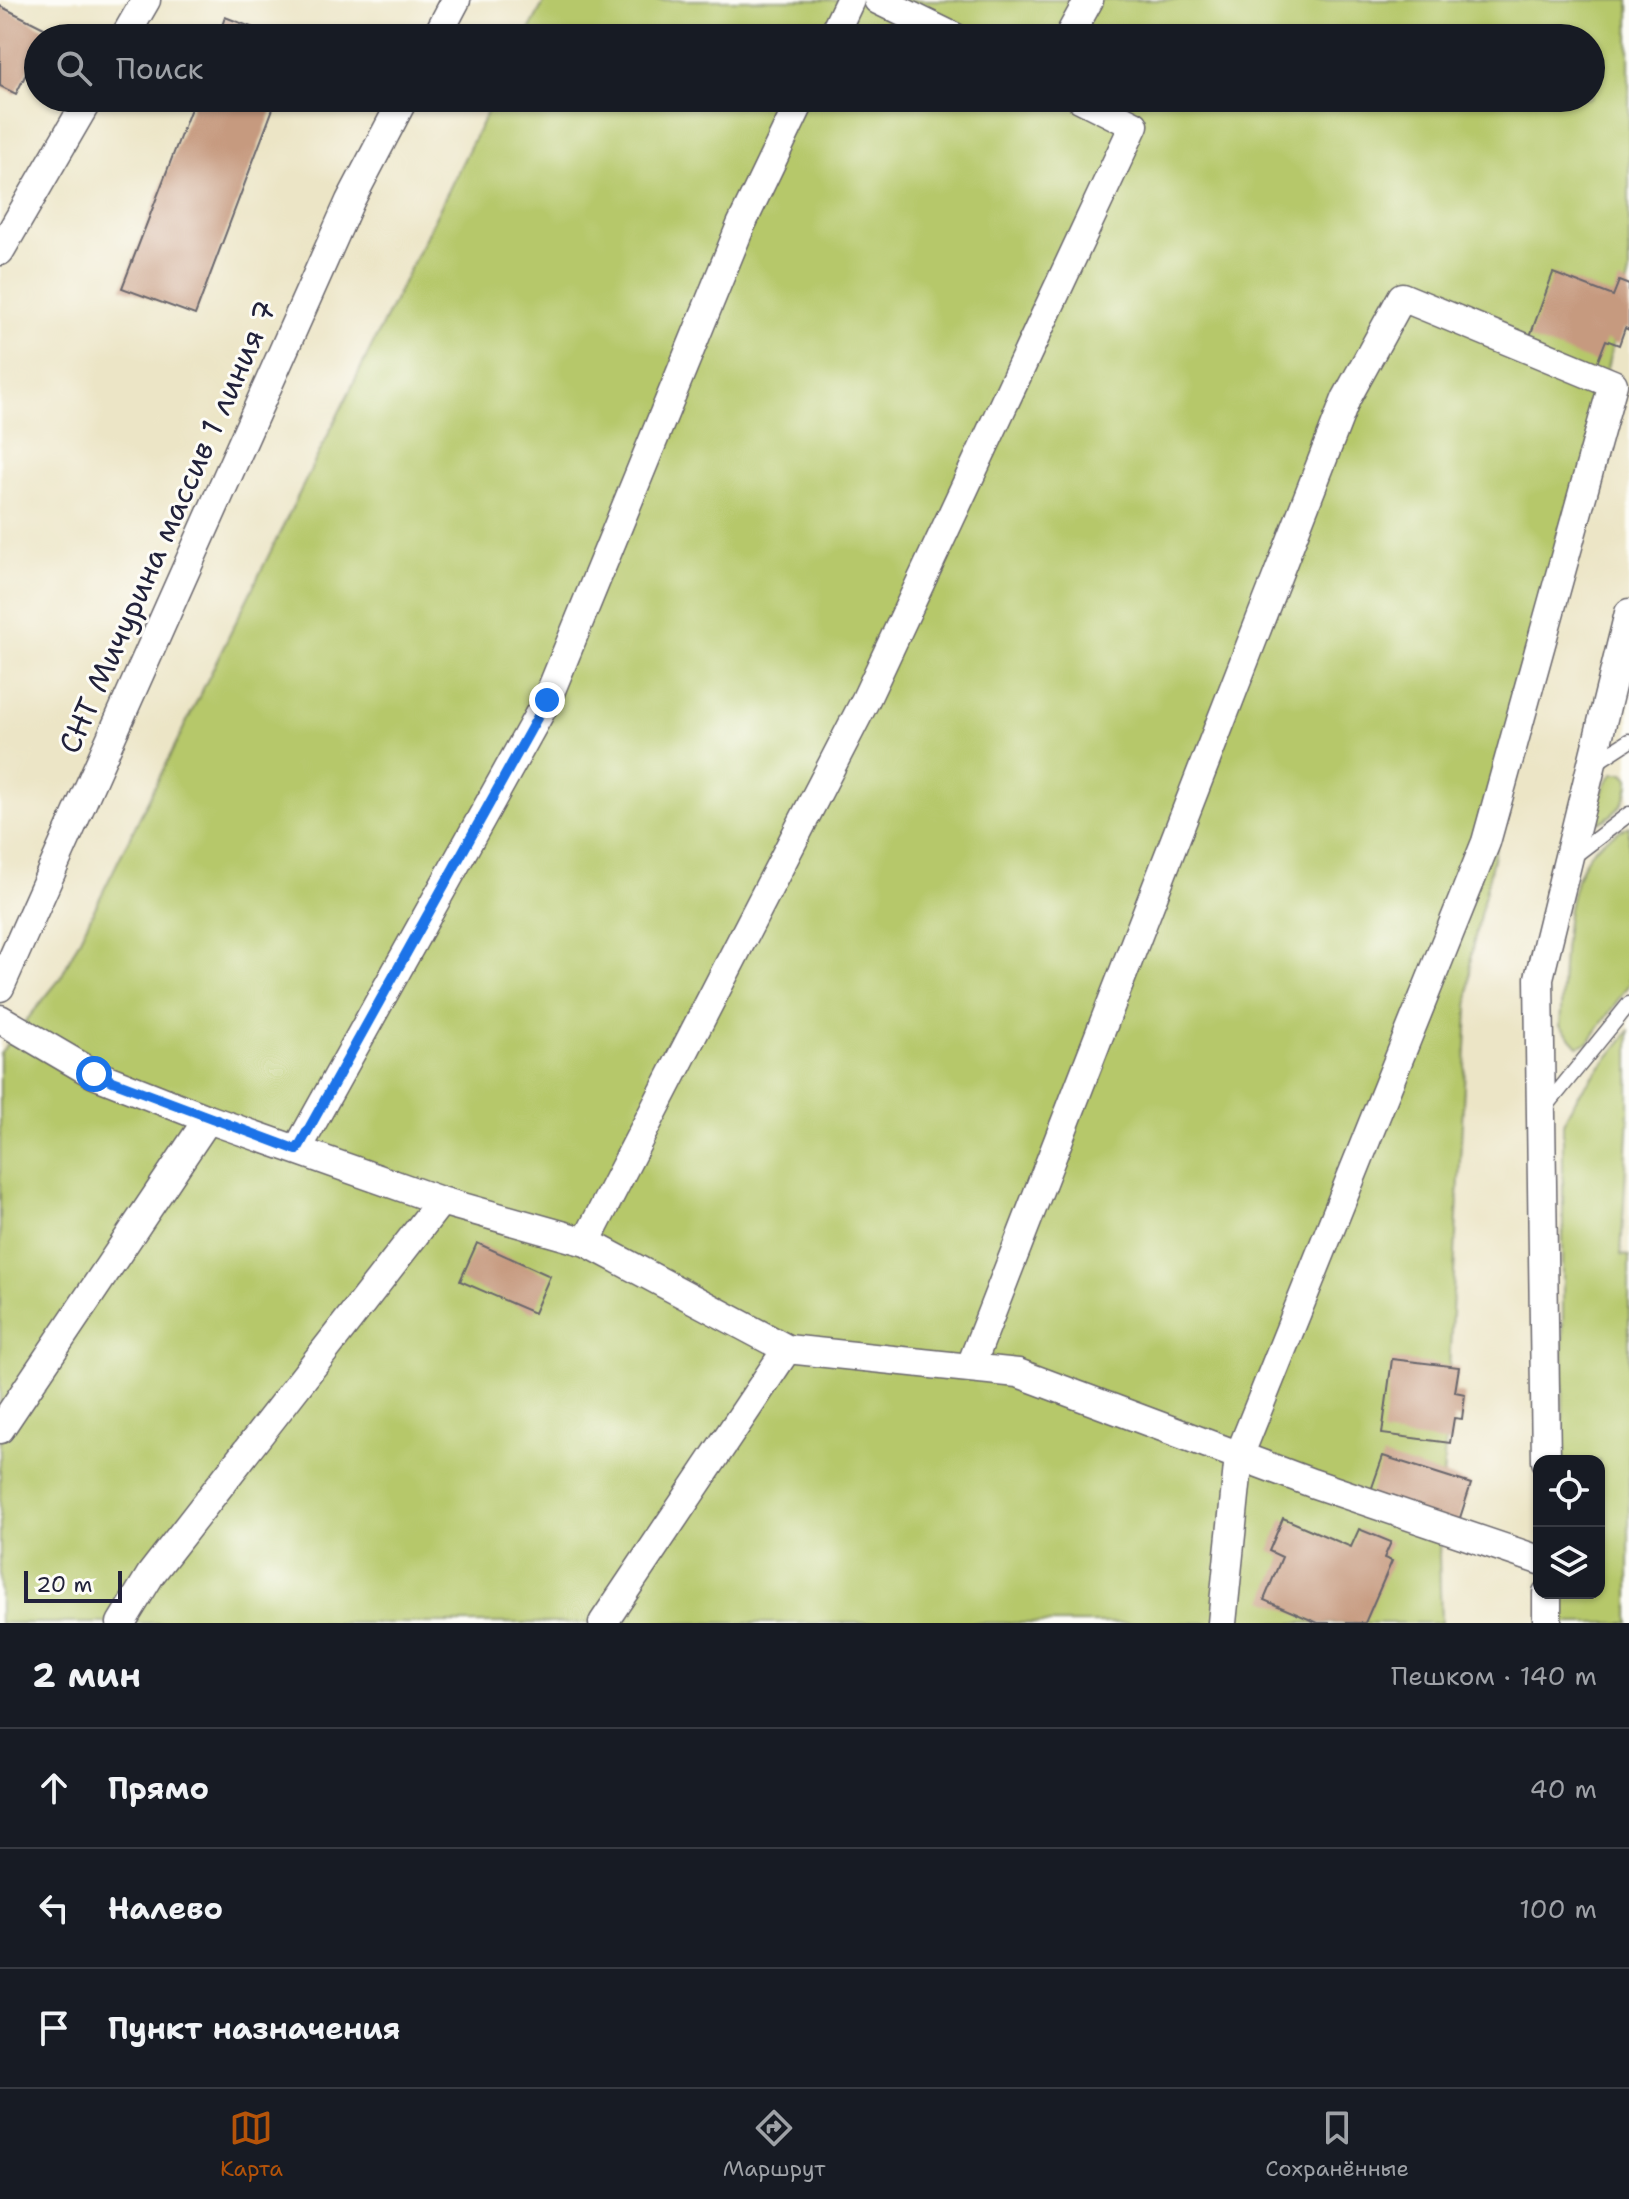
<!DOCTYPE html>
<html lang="ru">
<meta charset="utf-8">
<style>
body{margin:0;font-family:"Shantell Sans",sans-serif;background:#20242c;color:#f1f3f6}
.controls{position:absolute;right:24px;bottom:24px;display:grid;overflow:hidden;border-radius:16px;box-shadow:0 2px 6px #0004}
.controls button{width:72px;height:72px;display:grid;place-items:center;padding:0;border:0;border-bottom:2px solid #363941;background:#171b24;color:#f1f3f6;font:40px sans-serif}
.scale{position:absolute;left:24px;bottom:20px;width:98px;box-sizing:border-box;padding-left:8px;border:4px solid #22223b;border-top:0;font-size:22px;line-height:28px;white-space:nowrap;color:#22223b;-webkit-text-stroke:6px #fdfcf7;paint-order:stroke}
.stop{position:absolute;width:24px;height:24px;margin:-18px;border:6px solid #1a73e8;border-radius:50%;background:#fff}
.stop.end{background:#1a73e8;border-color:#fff;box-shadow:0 2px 8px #0008}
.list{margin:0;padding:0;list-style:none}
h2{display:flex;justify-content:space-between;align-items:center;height:104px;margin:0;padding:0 32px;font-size:34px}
h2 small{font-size:26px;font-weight:400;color:#9ea1a6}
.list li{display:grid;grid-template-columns:52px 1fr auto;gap:24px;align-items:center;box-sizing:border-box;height:120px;padding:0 32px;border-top:2px solid #363941}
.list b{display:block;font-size:30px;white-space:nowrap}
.list em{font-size:26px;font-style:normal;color:#9ea1a6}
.icon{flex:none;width:44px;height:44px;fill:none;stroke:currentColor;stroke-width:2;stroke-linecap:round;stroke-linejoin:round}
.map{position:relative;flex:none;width:1629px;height:1623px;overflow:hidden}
.search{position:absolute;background:#171b24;box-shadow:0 2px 6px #0004;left:24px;right:24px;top:24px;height:88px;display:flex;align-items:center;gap:20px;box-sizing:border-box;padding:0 28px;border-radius:44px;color:#9ea1a6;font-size:30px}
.sheet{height:464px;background:#171b24}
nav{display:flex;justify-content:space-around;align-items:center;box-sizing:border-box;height:112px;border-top:2px solid #363941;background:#171b24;font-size:22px;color:#9ea1a6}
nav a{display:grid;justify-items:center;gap:4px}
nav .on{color:#b45309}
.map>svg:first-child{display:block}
</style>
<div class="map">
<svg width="1629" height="1623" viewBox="0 0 1629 1623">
<rect width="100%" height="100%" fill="#fdfcf7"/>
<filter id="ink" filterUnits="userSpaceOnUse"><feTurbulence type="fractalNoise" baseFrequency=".0125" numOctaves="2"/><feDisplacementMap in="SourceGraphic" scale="16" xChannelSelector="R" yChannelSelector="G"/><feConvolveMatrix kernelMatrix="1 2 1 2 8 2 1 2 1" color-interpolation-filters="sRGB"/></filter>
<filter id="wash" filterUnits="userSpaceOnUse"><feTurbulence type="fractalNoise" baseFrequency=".006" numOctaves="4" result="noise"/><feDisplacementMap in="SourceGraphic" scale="32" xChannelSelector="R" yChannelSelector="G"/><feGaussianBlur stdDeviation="1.8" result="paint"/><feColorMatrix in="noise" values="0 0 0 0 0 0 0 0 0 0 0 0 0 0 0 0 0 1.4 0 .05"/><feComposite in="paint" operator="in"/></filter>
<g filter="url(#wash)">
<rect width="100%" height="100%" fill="#ece5c6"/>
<path fill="#b6c86b" stroke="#6c7553" stroke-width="2" d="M545,0H1629V274L1471,954L1439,1556L1441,1623H0V1053L60,979L494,98H1591V38H525Z
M1614,773H1624L1629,778C1629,800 1618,814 1598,823L1594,816L1606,783Z
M1629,826V984L1588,1043L1578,1046L1560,1026C1564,977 1560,895 1589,855C1600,841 1614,834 1629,826Z
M1629,1031V1112L1621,1255L1629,1256V1623H1562V1593H1599V1461H1563V1123C1579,1087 1606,1063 1629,1031Z"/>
<g id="blocks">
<path fill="#c69a7f" d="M0,6L48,30L44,38H38V50L16,94L0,86Z
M225,17L280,38H218Z
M195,98H277L195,315L122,288Z
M1553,273L1613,296L1619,281L1629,285V330L1625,328L1619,345L1606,340L1597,363L1529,339Z
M477,1243L550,1276L534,1313L460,1281Z
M1392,1359L1459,1367L1455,1392L1465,1394L1462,1419L1454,1418L1450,1443L1382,1434Z
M1383,1456L1471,1484L1457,1527L1368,1499Z
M1283,1518L1351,1547L1359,1529L1391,1542L1384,1558L1392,1561L1365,1623H1318L1264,1600L1282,1557L1269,1551Z"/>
</g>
</g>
<g filter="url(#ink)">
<use href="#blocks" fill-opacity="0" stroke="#69666c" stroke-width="2"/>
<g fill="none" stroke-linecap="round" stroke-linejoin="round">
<g stroke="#69666c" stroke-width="17">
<path id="lane" d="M1595,763L1629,741
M1574,856L1629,814
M1544,1109L1629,1004"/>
</g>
<g stroke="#69666c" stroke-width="31">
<path id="street" d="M878,0L956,38
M124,38L146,0
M436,38L456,0
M832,38L850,0
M1068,38L1089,0
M0,251L89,98
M0,987L350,201L404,98
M0,1019L94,1074L208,1119L441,1201L586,1242L787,1349L1018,1373L1312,1483L1539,1560
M297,1150L547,700L741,225L802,98
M586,1242L866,699L1134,125L1080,98
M970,1368L1346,399L1402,297L1613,384L1486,842L1239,1456L1222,1623
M0,1429L208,1119
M1546,1461L1539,978L1629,613
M121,1623L151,1574L441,1201
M603,1623L787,1349
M1547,1623V1593"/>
</g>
<use href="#lane" stroke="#fff" stroke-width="14"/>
<use href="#street" stroke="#fff" stroke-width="28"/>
</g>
</g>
<g fill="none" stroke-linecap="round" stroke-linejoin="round" filter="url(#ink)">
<path stroke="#1a73e8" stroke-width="10" d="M94,1074L297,1150L547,700"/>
</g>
<g text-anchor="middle" stroke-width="6" stroke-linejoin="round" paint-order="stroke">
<g font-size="30" fill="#22223b" stroke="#fdfcf7">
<text transform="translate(168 527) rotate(-66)" y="10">СНТ Мичурина массив 1 линия 7</text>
</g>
</g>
</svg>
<div class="controls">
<button><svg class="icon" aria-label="locate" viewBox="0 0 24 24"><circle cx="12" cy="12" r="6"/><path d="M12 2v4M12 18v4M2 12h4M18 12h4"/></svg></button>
<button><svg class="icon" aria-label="layers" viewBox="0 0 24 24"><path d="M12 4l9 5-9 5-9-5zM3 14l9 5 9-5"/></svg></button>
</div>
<div class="scale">20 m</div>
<div class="stop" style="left:94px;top:1074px"></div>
<div class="stop end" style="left:547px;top:700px"></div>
<div class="search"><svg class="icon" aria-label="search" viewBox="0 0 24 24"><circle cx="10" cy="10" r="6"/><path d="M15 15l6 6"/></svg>Поиск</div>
</div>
<section class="sheet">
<h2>2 мин<small>Пешком · 140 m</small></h2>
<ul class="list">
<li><svg class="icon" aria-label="ahead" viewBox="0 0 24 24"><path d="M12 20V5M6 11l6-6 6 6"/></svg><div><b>Прямо</b></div><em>40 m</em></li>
<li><svg class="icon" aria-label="left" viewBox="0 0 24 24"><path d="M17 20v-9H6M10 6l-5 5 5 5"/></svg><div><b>Налево</b></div><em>100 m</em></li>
<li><svg class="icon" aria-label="arrive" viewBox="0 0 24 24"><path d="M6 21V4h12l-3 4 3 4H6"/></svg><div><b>Пункт назначения</b></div></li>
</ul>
</section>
<nav>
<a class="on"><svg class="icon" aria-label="map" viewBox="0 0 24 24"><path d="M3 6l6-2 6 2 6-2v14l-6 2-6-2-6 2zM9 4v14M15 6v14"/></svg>Карта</a>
<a><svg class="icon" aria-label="directions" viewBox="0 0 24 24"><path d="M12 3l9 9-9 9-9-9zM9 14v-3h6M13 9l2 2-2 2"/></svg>Маршрут</a>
<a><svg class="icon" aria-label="saved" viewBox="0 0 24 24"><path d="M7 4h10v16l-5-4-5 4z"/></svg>Сохранённые</a>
</nav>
